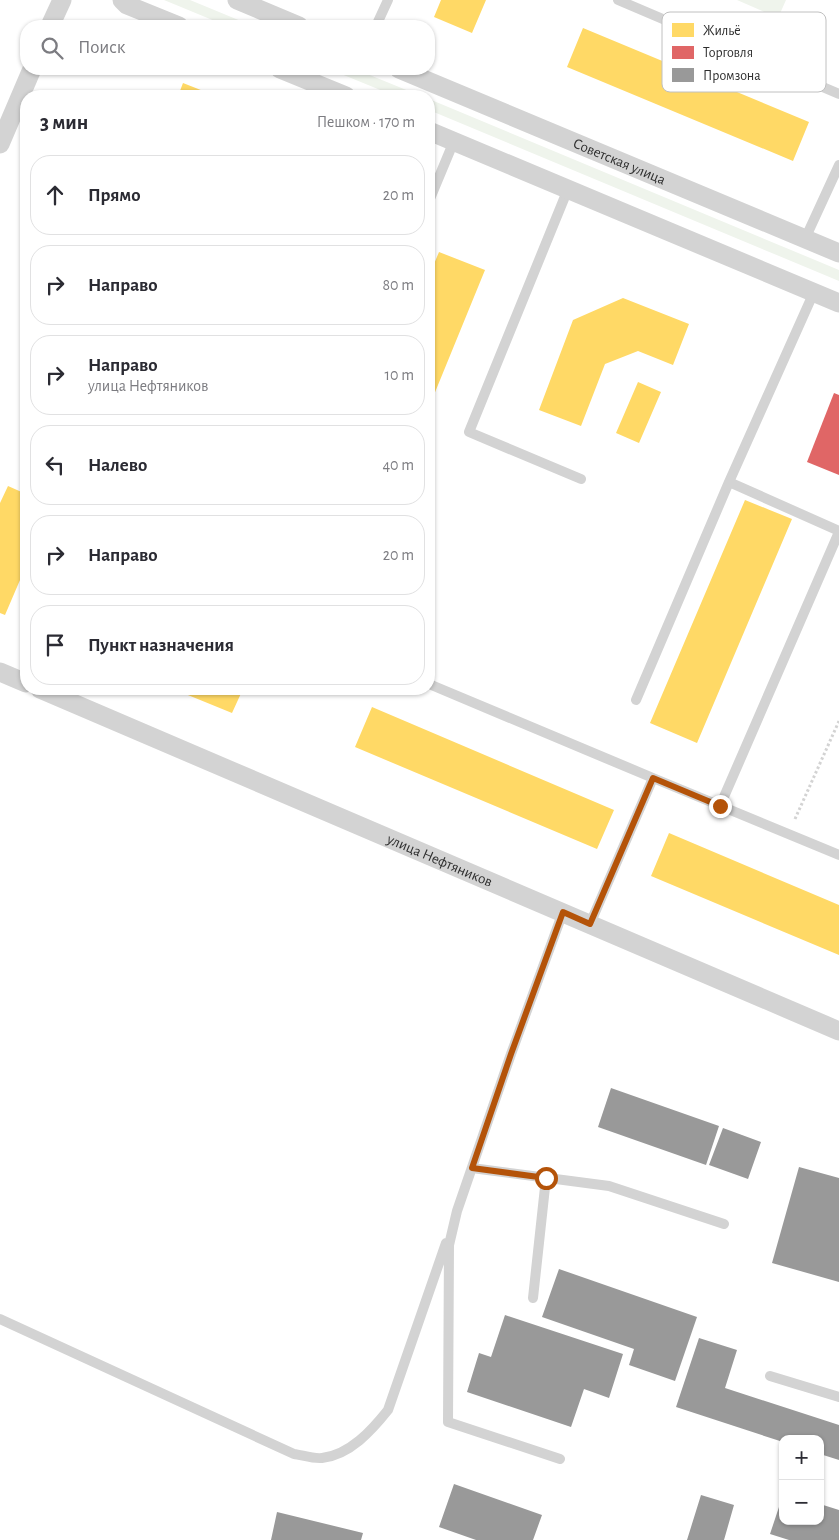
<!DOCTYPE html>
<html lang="ru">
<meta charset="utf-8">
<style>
body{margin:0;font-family:"Alegreya Sans",sans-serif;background:#f2f2f3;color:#2b2b33}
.controls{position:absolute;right:15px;bottom:15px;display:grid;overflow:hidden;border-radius:10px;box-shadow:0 1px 4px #0004}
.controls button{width:45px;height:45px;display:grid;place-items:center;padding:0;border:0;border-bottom:1px solid #e1e1e2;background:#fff;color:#2b2b33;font:25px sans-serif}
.stop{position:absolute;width:15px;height:15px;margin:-11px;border:4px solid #b45309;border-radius:50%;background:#fff}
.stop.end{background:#b45309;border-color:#fff;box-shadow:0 1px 5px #0008}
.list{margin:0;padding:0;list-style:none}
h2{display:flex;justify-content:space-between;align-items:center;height:65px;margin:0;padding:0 20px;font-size:21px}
h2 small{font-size:16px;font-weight:400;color:#7c7c81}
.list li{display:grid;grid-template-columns:32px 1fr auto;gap:15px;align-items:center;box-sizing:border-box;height:80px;margin:0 10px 10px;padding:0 10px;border:1px solid #e1e1e2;border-radius:20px}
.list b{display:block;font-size:19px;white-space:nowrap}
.list p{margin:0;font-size:16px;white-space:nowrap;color:#7c7c81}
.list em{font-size:16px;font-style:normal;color:#7c7c81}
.icon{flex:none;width:28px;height:28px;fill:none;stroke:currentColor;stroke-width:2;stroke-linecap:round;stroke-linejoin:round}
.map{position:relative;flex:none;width:839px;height:1540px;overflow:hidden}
.search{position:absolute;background:#fff;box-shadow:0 1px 4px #0004;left:20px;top:20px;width:415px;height:55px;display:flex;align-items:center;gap:12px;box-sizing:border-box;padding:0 18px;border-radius:20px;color:#7c7c81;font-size:19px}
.panel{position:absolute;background:#fff;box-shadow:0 1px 4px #0004;left:20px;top:90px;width:415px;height:605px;border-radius:20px}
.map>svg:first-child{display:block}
</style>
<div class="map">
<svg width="839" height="1540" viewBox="0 0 839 1540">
<rect width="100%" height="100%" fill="#fff"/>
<path fill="#eff4ec" d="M164,0H190L253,26H227Z
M737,0H786L778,18Z
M329,69H355L421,96H395Z
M429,99L839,270V281L429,110Z"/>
<path fill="#ffd966" d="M441,0H486L472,33L434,17Z
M583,28L809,122L793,161L567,67Z
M183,83L216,96H178Z
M439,252L485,270L429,407V276Z
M623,298L689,324L673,365L638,351L605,364L581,426L539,410L573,320Z
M638,382L661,392L639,443L616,433Z
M8,486L26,494V566L5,615L0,613V503Z
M745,500L792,519L697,743L650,723Z
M184,689H243L232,713L183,693Z
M372,707L614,810L597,849L355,747Z
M669,833L839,905V955L651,876Z"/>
<path fill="#e06666" d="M834,393L839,395V475L807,462Z"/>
<path fill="#999" d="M611,1088L719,1126L706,1165L598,1127Z
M723,1128L761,1142L748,1179L709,1165Z
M799,1167L839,1178V1282L772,1263Z
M559,1269L697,1317L675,1381L629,1365L634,1349L542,1317Z
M505,1315L623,1354L609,1398L584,1389L571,1427L467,1392L479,1353L491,1357Z
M699,1338L737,1350L725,1388L839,1425V1460L820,1454V1439H783V1442L676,1407Z
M454,1484L542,1515L533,1540H476L439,1527Z
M701,1495L734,1505L724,1540H687Z
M782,1498L783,1521H820V1504L839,1510V1540H789L770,1534Z
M277,1512L363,1533L361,1540H271Z"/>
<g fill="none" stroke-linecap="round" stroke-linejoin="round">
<path stroke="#d3d3d3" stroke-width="3" stroke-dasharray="2.5 2.5" stroke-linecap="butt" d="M795,819L839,721"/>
<path stroke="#d3d3d3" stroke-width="10" d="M618,0L839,94
M376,26L388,0
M568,189L469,432L581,479
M429,201L454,141
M805,239L839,165
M814,292L729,482L839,531
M429,684L653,778
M636,700L729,482
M720,806L839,532
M590,924L653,778L839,855
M472,1168L609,1186L724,1224
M533,1298L546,1178
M0,1319L294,1454C302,1455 313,1459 322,1458C350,1455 372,1430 388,1410L446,1243
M770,1376L839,1397
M560,1459L448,1422L449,1245L457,1211L511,1054L563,912"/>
<g stroke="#d3d3d3" stroke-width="19">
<path d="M122,0L127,5L179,26"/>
<path d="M237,0L299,26"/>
<path d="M50,26L62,0"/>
<path d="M280,69L346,96"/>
<path id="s1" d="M399,69L839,253"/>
<path d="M429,131L839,303"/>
<path d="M0,144L32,69"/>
<path d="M0,672L26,683"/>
<path id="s2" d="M40,689L839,1031"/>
</g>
</g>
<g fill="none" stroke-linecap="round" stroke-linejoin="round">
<path stroke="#b45309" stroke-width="6" d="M546,1178L472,1168L511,1054L563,912L590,924L653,778L720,806"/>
</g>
<g text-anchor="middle" stroke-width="5" stroke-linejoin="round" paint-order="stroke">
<g font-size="15" fill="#2e2e2e" stroke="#fff">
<text dy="5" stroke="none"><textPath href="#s1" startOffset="239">Советская улица</textPath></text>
<text dy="5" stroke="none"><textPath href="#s2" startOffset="435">улица Нефтяников</textPath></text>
</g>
</g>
<rect x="662" y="12" width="164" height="80" rx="8" fill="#fff" stroke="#c0c0c0" stroke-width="1"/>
<rect x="672" y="23" width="22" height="14" fill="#ffd966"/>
<rect x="672" y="46" width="22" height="13" fill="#e06666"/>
<rect x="672" y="68" width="22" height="14" fill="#999"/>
<g font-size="14" fill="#2e2e2e">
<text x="703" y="35">Жильё</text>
<text x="703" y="57">Торговля</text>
<text x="703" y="80">Промзона</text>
</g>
</svg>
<div class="controls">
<button>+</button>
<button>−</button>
</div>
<div class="stop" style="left:546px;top:1178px"></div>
<div class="stop end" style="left:720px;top:806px"></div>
<div class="search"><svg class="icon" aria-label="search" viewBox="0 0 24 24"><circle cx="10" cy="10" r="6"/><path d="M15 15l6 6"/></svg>Поиск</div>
<section class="panel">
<h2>3 мин<small>Пешком · 170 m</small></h2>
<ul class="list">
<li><svg class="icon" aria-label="ahead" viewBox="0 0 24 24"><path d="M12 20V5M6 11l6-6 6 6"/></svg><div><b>Прямо</b></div><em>20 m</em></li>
<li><svg class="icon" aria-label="right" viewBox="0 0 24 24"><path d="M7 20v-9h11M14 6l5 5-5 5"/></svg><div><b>Направо</b></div><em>80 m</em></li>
<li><svg class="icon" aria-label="right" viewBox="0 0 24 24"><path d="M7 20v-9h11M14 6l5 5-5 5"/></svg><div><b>Направо</b><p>улица Нефтяников</p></div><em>10 m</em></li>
<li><svg class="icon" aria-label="left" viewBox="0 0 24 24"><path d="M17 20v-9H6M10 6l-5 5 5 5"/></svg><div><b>Налево</b></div><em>40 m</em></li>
<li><svg class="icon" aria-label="right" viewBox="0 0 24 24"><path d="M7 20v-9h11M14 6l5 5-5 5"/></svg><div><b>Направо</b></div><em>20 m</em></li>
<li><svg class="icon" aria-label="arrive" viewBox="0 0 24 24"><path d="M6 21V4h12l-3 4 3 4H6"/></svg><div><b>Пункт назначения</b></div></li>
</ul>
</section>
</div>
